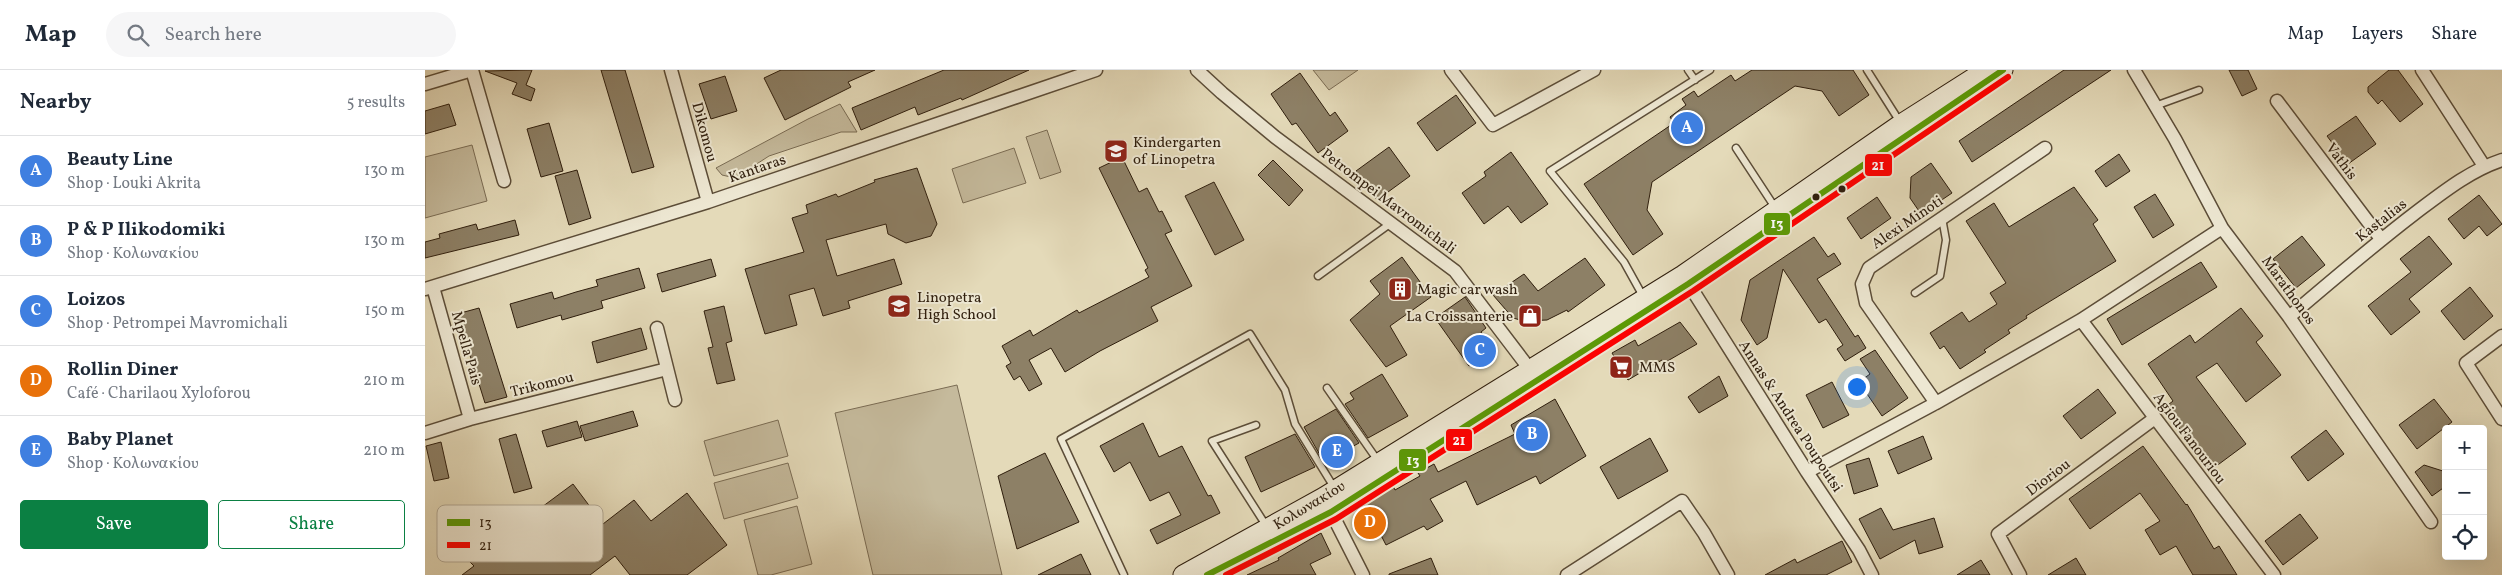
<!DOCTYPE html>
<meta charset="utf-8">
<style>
body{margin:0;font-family:Vollkorn,serif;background:#f6f6f7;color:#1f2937}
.controls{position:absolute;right:15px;bottom:15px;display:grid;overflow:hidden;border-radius:5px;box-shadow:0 5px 20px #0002}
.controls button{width:45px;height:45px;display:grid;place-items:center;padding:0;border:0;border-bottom:1px solid #e0e1e3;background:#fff;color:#1f2937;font:25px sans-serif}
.you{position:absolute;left:1431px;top:316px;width:18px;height:18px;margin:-12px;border:4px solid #fff;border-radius:50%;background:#1a73e8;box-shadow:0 0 0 8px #1a73e833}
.badge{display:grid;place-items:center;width:32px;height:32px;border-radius:50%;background:#0b8043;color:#fff;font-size:16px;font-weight:700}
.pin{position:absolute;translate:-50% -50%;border:2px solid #fff;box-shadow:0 1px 5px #0006}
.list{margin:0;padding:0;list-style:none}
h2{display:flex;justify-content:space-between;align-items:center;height:65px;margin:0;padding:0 20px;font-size:21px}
h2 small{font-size:16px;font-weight:400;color:#747a83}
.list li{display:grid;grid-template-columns:32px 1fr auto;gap:15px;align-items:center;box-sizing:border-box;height:70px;padding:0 20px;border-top:1px solid #e0e1e3}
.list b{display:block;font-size:19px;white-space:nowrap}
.list p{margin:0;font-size:16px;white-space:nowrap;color:#747a83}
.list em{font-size:16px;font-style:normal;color:#747a83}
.actions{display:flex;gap:10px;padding:15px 20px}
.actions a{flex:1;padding:11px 0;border:1px solid #0b8043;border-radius:5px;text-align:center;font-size:18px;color:#0b8043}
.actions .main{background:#0b8043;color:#fff}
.icon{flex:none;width:28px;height:28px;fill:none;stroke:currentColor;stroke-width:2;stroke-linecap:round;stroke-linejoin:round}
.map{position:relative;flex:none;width:2077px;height:505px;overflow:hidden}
header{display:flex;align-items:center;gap:30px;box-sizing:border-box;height:70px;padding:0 25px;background:#fff;border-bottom:1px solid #e0e1e3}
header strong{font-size:24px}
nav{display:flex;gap:28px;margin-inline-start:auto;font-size:18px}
.search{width:350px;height:45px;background:#f6f6f7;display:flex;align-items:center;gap:12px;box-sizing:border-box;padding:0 18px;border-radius:28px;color:#747a83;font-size:19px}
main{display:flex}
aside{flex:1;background:#fff}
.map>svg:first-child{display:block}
</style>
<header>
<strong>Map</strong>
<div class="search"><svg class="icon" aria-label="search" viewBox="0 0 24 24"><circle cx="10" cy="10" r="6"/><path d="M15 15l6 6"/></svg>Search here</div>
<nav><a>Map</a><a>Layers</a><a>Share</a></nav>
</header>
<main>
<aside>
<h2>Nearby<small>5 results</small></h2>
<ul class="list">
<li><span class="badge" style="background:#3f7fe0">A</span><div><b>Beauty Line</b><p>Shop · Louki Akrita</p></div><em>130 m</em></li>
<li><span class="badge" style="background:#3f7fe0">B</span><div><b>P &amp; P Ilikodomiki</b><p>Shop · Κολωνακίου</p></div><em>130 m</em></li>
<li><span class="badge" style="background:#3f7fe0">C</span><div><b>Loizos</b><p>Shop · Petrompei Mavromichali</p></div><em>150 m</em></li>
<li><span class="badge" style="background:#e8710a">D</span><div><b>Rollin Diner</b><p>Café · Charilaou Xyloforou</p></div><em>210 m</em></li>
<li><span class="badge" style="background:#3f7fe0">E</span><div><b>Baby Planet</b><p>Shop · Κολωνακίου</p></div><em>210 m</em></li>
</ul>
<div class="actions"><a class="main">Save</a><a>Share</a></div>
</aside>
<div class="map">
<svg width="2077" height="505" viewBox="0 0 2077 505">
<rect width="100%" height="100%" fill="#e4dab9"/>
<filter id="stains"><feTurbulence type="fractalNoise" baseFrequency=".004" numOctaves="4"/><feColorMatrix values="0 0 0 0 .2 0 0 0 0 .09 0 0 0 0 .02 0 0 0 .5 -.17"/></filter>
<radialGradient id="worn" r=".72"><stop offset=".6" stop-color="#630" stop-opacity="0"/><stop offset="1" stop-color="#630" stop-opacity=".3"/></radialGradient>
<path fill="#c5ba9c" stroke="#7a6c54" d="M888,0H933L904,20Z
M415,34L432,62H416L344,86L310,108L297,105L291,98L383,49Z
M622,60L636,102L615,109L601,67Z
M47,75L62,131L0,148V87Z
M589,78L601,113L538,133L527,99Z
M532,315L577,505H448L410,343Z
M353,350L363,386L289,406L279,371Z
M363,393L373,428L299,449L289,413Z
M372,436L387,494L346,505H333L319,450Z"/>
<path fill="#8d8066" stroke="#2f1e0d" d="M107,0L101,15L110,19L106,31L87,24L92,13L60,1Z
M176,0H200L229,97L207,103Z
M356,0H450L423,12L426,17L360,50L339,8Z
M519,0H604L537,30L536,28L493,45L490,37L436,60L427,38Z
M1327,0H1428L1444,25L1414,46L1397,21L1370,16L1227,112L1222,140L1238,164L1208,185L1159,114L1249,53L1245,47L1261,35L1257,29L1269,21L1273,27L1306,5L1310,11Z
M1639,0H1686L1547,92L1534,71Z
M1804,0H1823L1832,19L1817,26Z
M1964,0H1973L1998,34L1975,52L1957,30L1953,34L1943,22V17Z
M875,3L905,46L910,42L923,61L893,83L871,53L867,55L846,24Z
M300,6L312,41L286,49L274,14Z
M1031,25L1051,53L1012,81L992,53Z
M24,34L31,55L0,64V41Z
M1931,46L1951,74L1923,94L1902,66Z
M124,53L138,101L116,107L102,59Z
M964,77L985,106L952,130L931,101Z
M1086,82L1123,134L1096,153L1083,136L1059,154L1037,123L1061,106L1059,102Z
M1694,84L1705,101L1681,117L1670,101Z
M697,87L714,122L722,118L734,142L737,141L747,161L740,164L767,216L726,237L733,251L675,281L640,302L626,278L604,290L617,314L604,321L595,306L589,310L581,296L586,293L577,276L605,260L608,266L652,240L654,243L724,207L720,200L723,198L674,98Z
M848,90L878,120L864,136L833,105Z
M1506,93L1527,123L1496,144L1485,128L1486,107Z
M492,98L512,154L506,166L481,173L463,164L461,154L401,170L412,206L469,189L477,214L423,231L425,238L398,246L389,218L364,225L372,255L340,264L320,199L379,182L367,148L383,143L381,135L411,124L413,127L450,112L449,110Z
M152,100L166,148L144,155L130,106Z
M789,112L819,170L790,185L760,126Z
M1649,117L1673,150L1668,154L1691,191L1601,246L1602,248L1583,260L1585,263L1559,280L1561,282L1535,299L1519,276L1515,279L1505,263L1537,242L1544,252L1572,234L1565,223L1581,213L1541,151L1569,133L1584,157Z
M1730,124L1749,155L1728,168L1709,137Z
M2054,125L2077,154L2062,166L2054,156L2039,169L2023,149Z
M1452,127L1466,148L1436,169L1422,148Z
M90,150L94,165L0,188V172L15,168L14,164L51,154L53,160Z
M1877,166L1900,195L1871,218L1848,189Z
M2004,166L2027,194L1984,229L1995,242L1966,265L1943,236L1986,202L1975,189Z
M1389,167L1403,187L1409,183L1416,194L1392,209L1430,267L1433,265L1441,278L1420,291L1412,279L1418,275L1401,249L1394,253L1358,199L1342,268L1332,275L1316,250L1325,210Z
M977,187L1006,227L965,256L982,285L961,297L925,250L955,224L945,211Z
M1160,188L1180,215L1143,242L1142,240L1122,250L1099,251L1088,248L1068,225L1099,204L1113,221Z
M286,189L291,206L237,222L232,204Z
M1776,192L1792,217L1697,275L1682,249Z
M214,198L220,218L176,231L178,238L137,250L136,245L92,258L85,234L127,222L129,229L151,222L173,216L171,210Z
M2045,217L2068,246L2039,270L2016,241Z
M1040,227L1061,258L1056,262L1068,280L1044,296L1010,248Z
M299,236L307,271L301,273L310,310L292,314L283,278L288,277L279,241Z
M54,238L82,327L60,333L32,244Z
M1816,238L1838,266L1831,272L1856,305L1821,332L1792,293L1771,307L1821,374L1786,400L1739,338L1748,331L1723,294L1765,265L1770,273Z
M1255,252L1272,274L1239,293L1237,290L1203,310L1187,283L1210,270L1213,276Z
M216,258L222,279L172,293L167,272Z
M1450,280L1483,328L1457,346L1434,312L1445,304L1435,289Z
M957,304L983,346L943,368L920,334L929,329L925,323Z
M1294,306L1303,326L1274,343L1263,327Z
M1407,312L1424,345L1398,358L1381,325Z
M1673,319L1691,343L1656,369L1638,346Z
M1130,329L1161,386L1115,414L1111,406L1052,435L1041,411L1005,429L1018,451L1002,460L999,456L961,475L940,434L968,416L970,420L995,406L993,403L1009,394L1013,402L1090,364L1086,355Z
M2009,329L2027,352L1992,379L1974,355Z
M911,339L934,373L899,392L879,357Z
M208,341L213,356L160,371L155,356Z
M152,351L157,367L122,377L117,361Z
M718,353L734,387L757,376L783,426L786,425L795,443L732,474L725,460L756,445L744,422L725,431L705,392L689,402L675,376Z
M1901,360L1919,384L1883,411L1866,387Z
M91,364L107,418L89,423L74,369Z
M870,364L890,397L836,422L820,387Z
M1498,366L1507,389L1473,404L1463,381Z
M1225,368L1243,401L1193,429L1175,397Z
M16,372L24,408L9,411L1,376Z
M1718,376L1761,435L1762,434L1789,479L1794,476L1812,505H1768L1751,476L1735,485L1720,460L1735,451L1715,423L1665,459L1644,429Z
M620,383L654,452L592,479L573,406Z
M1444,388L1453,416L1429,424L1421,395Z
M1999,395L2021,402V416L2007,426L1990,402Z
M148,414L178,454L209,430L226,451L262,423L302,475L262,505H205L190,486L165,505H37L49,496L44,491Z
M1456,438L1468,460L1509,448L1518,477L1494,484L1490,470L1455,489L1434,449Z
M1875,444L1893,468L1858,495L1840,471Z
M896,463L906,484L885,494L891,505H822L854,490L853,488Z
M1417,471L1427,492L1401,505H1340L1370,489L1372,493Z
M656,484L666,505H613Z
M1006,488L1013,505H964V504Z
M1651,488L1661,505H1623Z
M1556,490L1565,505H1532Z"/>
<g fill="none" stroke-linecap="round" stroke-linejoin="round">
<g stroke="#5c4d38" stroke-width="9">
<path id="lane" d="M1263,0L1270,10
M1442,0L1475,52
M1730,36L1774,20
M1311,78L1351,139
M893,206L966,153
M1490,223L1515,206L1521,170L1517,148
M1219,228L1199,192L1125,101L1285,0
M902,318L953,391
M831,355L787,371L842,457
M699,505L636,369L825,264L860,320L870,354L910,419"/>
</g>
<g stroke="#5c4d38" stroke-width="15">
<path id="street" d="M47,0L79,111
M246,0L283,132
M772,0L797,23L850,67L1030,201L1113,310
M1026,0L1068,55L1169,0
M1709,0L1750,69L1797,158L1864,247L2006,452
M1997,0L2059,96
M0,14L47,0
M1852,31L1956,169
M1258,205L1382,402L1434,480L1447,505
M8,217L45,349
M0,219L283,132L671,0
M1864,247C1905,212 1946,177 1989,144C2017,123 2044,101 2077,90
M1656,250L1849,505
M232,258L250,330
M2077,266L2041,293L2077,349
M1511,333L1441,233L1437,214L1444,198L1620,78
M0,363L45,349L242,299
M1382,402L1511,333L1656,250L1797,158
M903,436L938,505
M1142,505L1257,431L1279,463L1303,505
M1595,505L1573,464L1730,348"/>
</g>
<g stroke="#2f1e0d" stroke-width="21">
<path id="secondary" d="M1554,17L1578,0
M817,487L906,442L1104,316
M758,505L899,427L1258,205L1476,54L1561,0"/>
</g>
<use href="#lane" stroke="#ede7d2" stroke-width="6"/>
<use href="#street" stroke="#ede7d2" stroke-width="12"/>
<use href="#secondary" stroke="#ede7d2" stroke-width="19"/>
<g stroke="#ede7d2" stroke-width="10">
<path id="bus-1" d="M782,505L906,442L1263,214L1578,0"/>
</g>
<g stroke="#ede7d2" stroke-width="10">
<path id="bus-2" d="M801,505L911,449L1268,221L1583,7"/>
</g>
<use href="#bus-1" stroke="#5c9a06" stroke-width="6"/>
<use href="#bus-2" stroke="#f00" stroke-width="6"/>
</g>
<defs>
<g id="school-square" transform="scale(1.25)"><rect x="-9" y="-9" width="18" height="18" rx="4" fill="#8f2418" stroke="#ede7d2"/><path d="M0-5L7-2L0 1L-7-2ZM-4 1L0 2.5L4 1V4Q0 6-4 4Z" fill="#fff"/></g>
<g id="building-square" transform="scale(1.25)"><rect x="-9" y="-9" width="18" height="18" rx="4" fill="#8f2418" stroke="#ede7d2"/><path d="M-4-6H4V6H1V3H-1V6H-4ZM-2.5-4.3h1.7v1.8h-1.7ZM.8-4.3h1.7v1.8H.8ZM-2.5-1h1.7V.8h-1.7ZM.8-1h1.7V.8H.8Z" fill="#fff"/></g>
<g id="shop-square" transform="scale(1.25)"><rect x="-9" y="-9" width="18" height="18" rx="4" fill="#8f2418" stroke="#ede7d2"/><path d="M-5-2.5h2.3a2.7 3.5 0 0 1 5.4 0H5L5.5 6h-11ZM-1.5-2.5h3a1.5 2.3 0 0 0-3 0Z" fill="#fff"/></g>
<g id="supermarket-square" transform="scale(1.25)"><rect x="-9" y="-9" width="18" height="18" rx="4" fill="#8f2418" stroke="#ede7d2"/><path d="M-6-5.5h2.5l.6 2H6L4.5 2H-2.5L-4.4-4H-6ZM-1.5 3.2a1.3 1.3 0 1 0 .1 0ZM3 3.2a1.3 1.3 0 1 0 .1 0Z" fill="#fff"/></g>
</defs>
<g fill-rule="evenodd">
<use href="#school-square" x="691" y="81"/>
<use href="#building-square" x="975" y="219"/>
<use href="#school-square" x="474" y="236"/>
<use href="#shop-square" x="1105" y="246"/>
<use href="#supermarket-square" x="1196" y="297"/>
</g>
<g fill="#2f1e0d" stroke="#ede7d2" stroke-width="2">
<circle cx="1417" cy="119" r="4.5"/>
<circle cx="1391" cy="127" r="4.5"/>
</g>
<g text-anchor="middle" stroke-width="4" stroke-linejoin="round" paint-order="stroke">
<g font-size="15" fill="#2f1e0d" stroke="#ede7d2">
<text transform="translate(280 62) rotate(75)" y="5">Dikomou</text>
<text transform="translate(1917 91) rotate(53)" y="5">Vathis</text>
<text transform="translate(332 98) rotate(-19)" y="5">Kantaras</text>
<text transform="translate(964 131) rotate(37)" y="5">Petrompei Mavromichali</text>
<text transform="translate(1956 150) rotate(-38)" y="5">Kastalias</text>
<text transform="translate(1482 152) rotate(-34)" y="5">Alexi Minoti</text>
<text transform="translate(1864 220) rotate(54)" y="5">Marathonos</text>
<text transform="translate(42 278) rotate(74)" y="5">Mpella Pais</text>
<text transform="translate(117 314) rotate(-14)" y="5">Trikomou</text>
<text transform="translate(1366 346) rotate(57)" y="5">Annas &amp; Andrea Poupoutsi</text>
<text transform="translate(1765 368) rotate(53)" y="5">Agiou Fanouriou</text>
<text transform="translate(1623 407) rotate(-37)" y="5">Dioriou</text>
<text transform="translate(884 435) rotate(-31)" y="5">Κολωνακίου</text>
</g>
<g font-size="15" fill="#2f1e0d" stroke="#ede7d2" text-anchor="start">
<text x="708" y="77">Kindergarten<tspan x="708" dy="17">of Linopetra</tspan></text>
<text x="992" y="224">Magic car wash</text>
<text x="492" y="232">Linopetra<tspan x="492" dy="17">High School</tspan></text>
<text x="1088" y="251" text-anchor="end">La Croissanterie</text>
<text x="1214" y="302">MMS</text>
</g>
</g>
<rect x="12" y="435" width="166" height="57" rx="8" fill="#ede7d2" stroke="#b4ab97" stroke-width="1"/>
<rect x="22" y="449" width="23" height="7" fill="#5c9a06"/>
<rect x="22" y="472" width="23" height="6" fill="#f00"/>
<g font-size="14" fill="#2f1e0d">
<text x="54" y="457">13</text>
<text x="54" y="480">21</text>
</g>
<g stroke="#ede7d2" stroke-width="2">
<rect x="1439" y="83" width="29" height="24" rx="5" fill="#f00"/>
<rect x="1338" y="142" width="28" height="24" rx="5" fill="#5c9a06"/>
<rect x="1020" y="358" width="28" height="24" rx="5" fill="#f00"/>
<rect x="973" y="378" width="29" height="24" rx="5" fill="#5c9a06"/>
</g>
<g font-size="14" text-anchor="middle" font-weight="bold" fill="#fff">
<text x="1453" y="100">21</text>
<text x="1352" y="158">13</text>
<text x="1034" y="375">21</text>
<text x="988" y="395">13</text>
</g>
<rect width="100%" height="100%" filter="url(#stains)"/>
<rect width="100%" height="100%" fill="url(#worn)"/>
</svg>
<div class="controls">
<button>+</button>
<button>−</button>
<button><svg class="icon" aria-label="locate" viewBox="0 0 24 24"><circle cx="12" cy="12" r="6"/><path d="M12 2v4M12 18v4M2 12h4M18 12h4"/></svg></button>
</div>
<div class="you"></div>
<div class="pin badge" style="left:1262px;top:58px;background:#3f7fe0">A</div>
<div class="pin badge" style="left:1107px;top:365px;background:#3f7fe0">B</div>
<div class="pin badge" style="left:1055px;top:281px;background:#3f7fe0">C</div>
<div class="pin badge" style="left:945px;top:453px;background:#e8710a">D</div>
<div class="pin badge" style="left:912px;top:382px;background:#3f7fe0">E</div>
</div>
</main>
